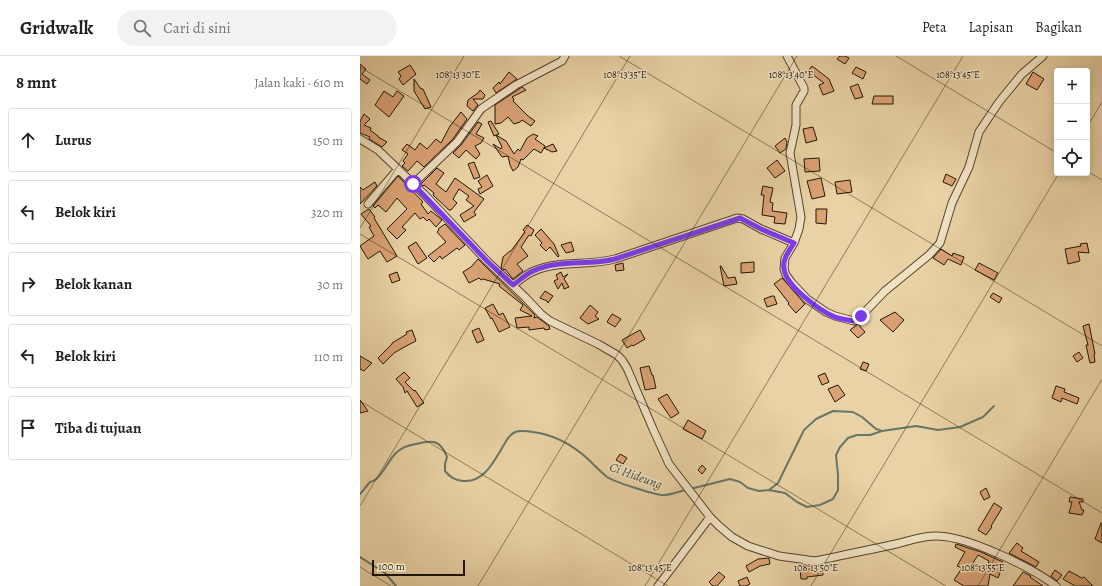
<!DOCTYPE html>
<html lang="id">
<meta charset="utf-8">
<style>
body{margin:0;font-family:Alegreya,serif;background:#f2f2f2;color:#202124}
.controls{position:absolute;right:12px;top:12px;display:grid;overflow:hidden;border-radius:4px;box-shadow:0 2px 10px #0003}
.controls button{width:36px;height:36px;display:grid;place-items:center;padding:0;border:0;border-bottom:1px solid #e0e0e0;background:#fff;color:#202124;font:20px sans-serif}
.scale{position:absolute;left:12px;bottom:10px;width:93px;box-sizing:border-box;padding-left:4px;border:2px solid #211506;border-top:0;font-size:11px;line-height:14px;white-space:nowrap;color:#211506;-webkit-text-stroke:3px #f1e2c4;paint-order:stroke}
.stop{position:absolute;width:12px;height:12px;margin:-9px;border:3px solid #7c3aed;border-radius:50%;background:#fff}
.stop.end{background:#7c3aed;border-color:#fff;box-shadow:0 1px 4px #0008}
.list{margin:0;padding:0;list-style:none}
h2{display:flex;justify-content:space-between;align-items:center;height:52px;margin:0;padding:0 16px;font-size:17px}
h2 small{font-size:13px;font-weight:400;color:#757577}
.list li{display:grid;grid-template-columns:26px 1fr auto;gap:12px;align-items:center;box-sizing:border-box;height:64px;margin:0 8px 8px;padding:0 8px;border:1px solid #e0e0e0;border-radius:4px}
.list b{display:block;font-size:15px;white-space:nowrap}
.list em{font-size:13px;font-style:normal;color:#757577}
.icon{flex:none;width:22px;height:22px;fill:none;stroke:currentColor;stroke-width:2;stroke-linecap:round;stroke-linejoin:round}
.map{position:relative;flex:none;width:742px;height:530px;overflow:hidden}
header{display:flex;align-items:center;gap:24px;box-sizing:border-box;height:56px;padding:0 20px;background:#fff;border-bottom:1px solid #e0e0e0}
header strong{font-size:19px}
nav{display:flex;gap:22px;margin-inline-start:auto;font-size:14px}
.search{width:280px;height:36px;background:#f2f2f2;display:flex;align-items:center;gap:10px;box-sizing:border-box;padding:0 14px;border-radius:22px;color:#757577;font-size:15px}
main{display:flex}
aside{flex:1;background:#fff}
.map>svg:first-child{display:block}
</style>
<header>
<strong>Gridwalk</strong>
<div class="search"><svg class="icon" aria-label="search" viewBox="0 0 24 24"><circle cx="10" cy="10" r="6"/><path d="M15 15l6 6"/></svg>Cari di sini</div>
<nav><a>Peta</a><a>Lapisan</a><a>Bagikan</a></nav>
</header>
<main>
<aside>
<h2>8 mnt<small>Jalan kaki · 610 m</small></h2>
<ul class="list">
<li><svg class="icon" aria-label="ahead" viewBox="0 0 24 24"><path d="M12 20V5M6 11l6-6 6 6"/></svg><div><b>Lurus</b></div><em>150 m</em></li>
<li><svg class="icon" aria-label="left" viewBox="0 0 24 24"><path d="M17 20v-9H6M10 6l-5 5 5 5"/></svg><div><b>Belok kiri</b></div><em>320 m</em></li>
<li><svg class="icon" aria-label="right" viewBox="0 0 24 24"><path d="M7 20v-9h11M14 6l5 5-5 5"/></svg><div><b>Belok kanan</b></div><em>30 m</em></li>
<li><svg class="icon" aria-label="left" viewBox="0 0 24 24"><path d="M17 20v-9H6M10 6l-5 5 5 5"/></svg><div><b>Belok kiri</b></div><em>110 m</em></li>
<li><svg class="icon" aria-label="arrive" viewBox="0 0 24 24"><path d="M6 21V4h12l-3 4 3 4H6"/></svg><div><b>Tiba di tujuan</b></div></li>
</ul>
</aside>
<div class="map">
<svg width="742" height="530" viewBox="0 0 742 530">
<rect width="100%" height="100%" fill="#e9d2a5"/>
<filter id="stains"><feTurbulence type="fractalNoise" baseFrequency=".005" numOctaves="4"/><feColorMatrix values="0 0 0 0 .2 0 0 0 0 .09 0 0 0 0 .02 0 0 0 .5 -.17"/></filter>
<radialGradient id="worn" r=".72"><stop offset=".6" stop-color="#630" stop-opacity="0"/><stop offset="1" stop-color="#630" stop-opacity=".3"/></radialGradient>
<g fill="none" stroke-linecap="round" stroke-linejoin="round">
<path stroke="#687668" stroke-width="2" d="M330,433L370,423L380,426L388,432L399,435L409,434L425,437L437,446L447,451L460,449L473,443L478,434V419L476,399L480,391L488,382L497,379H510L522,375L556,370L578,374L600,371L623,361L634,350
M409,434L418,427L444,374L456,363L473,355L493,356L502,361L516,373L520,374
M0,438L10,426C21,424 28,404 36,397C41,392 49,389 56,388C72,384 80,383 87,401L85,408V415C90,421 94,424 103,425C125,427 135,403 145,387C147,383 151,378 155,376C161,374 167,375 173,376C195,379 213,389 229,404C235,410 241,416 247,421C255,426 292,438 302,439C309,440 319,435 326,434
M0,501L25,517L36,530"/>
</g>
<path fill="#dba375" stroke="#211506" fill-rule="evenodd" d="M480,0H485L489,2L485,8L477,3Z
M0,8L6,13L2,18L10,24L7,28L0,23Z
M50,9L56,18L43,29L39,23L41,20L38,16Z
M452,10L469,23L474,35L463,39L459,29L464,27L448,15Z
M496,11L506,16L503,23L492,17Z
M149,16L157,23L136,37L133,32L139,26L140,28Z
M673,16L684,23L677,34L666,28Z
M54,23L61,33H63L71,51L65,53L54,35Z
M498,28L503,41L495,43L490,31Z
M162,31L166,34L152,41L154,43L153,45L168,60L175,65L171,70L162,64L160,66L154,68L148,61L141,67L135,68V49Z
M120,34L125,39L123,43H113L118,49L113,55L107,50L108,44L118,37Z
M24,35L33,41L37,35L44,40L29,61L15,49Z
M514,40H533V48H512Z
M101,56L107,63L93,83L64,111L57,105L48,115L42,110L45,107L43,105L48,98L42,94L47,88L55,94L60,87L67,93L76,83L81,87L90,70Z
M4,58L10,63L4,69L11,72L10,74L18,80V81L27,86L22,91L9,83L10,81L0,77V65Z
M131,65L139,78L134,80L128,66Z
M118,66L122,68L116,78L124,82L121,87L115,90L120,98L116,103L106,94L99,102L93,97L101,89Z
M453,71L457,84L446,87L443,73Z
M173,78L178,80L175,83L185,90L184,92L193,88L197,95L192,96L184,92L181,97L174,93L163,104L161,103L158,111L153,115L150,109L148,100L142,101L133,88L141,93L142,91L136,79L146,85L154,98L158,93L160,95L167,82Z
M425,82L427,86L426,93L420,97L415,90Z
M459,102L460,115L445,116L444,103Z
M417,104L425,115L415,122L407,112Z
M114,106L120,121L114,123L108,108Z
M77,112L84,117L76,128L86,136L95,122L124,143L114,156L116,159L104,166L100,159L114,150L106,144L109,140L99,133L93,143L97,147L91,154H89L73,139L74,137L64,129L63,130L61,128Z
M586,118L596,123L592,130L583,126Z
M127,119L133,130L120,138L118,133L122,131L118,125Z
M38,120L63,146L61,148L68,158L71,155L82,164L76,171L69,163L67,165L63,161L60,163L55,157L42,171L46,174L37,183L27,173L47,153L37,142L26,156L18,149L15,152L13,150Z
M461,122L465,140L452,143L447,125Z
M490,124L492,136L477,138L475,126Z
M15,126L17,130L0,148V131L3,134Z
M403,130L413,132L410,146L413,147L412,155L427,157L425,168L414,167L415,161L402,159L404,139H401Z
M9,153L15,161L14,162L37,200L27,206L20,195L8,203L0,190L14,180L9,171L11,170L1,158Z
M456,153H467L466,168L456,167Z
M85,168L105,189L99,194L97,192L82,203L80,200L74,206L68,200L86,186L77,176L79,174L78,173Z
M167,169L174,174L171,180L169,179L161,191L168,200L157,208L163,215L153,223L145,213L144,214L141,212L143,201L150,195H151L165,176L163,174Z
M181,173L194,188L199,200L198,201L190,191L186,195L180,189L182,187L175,179Z
M56,186L67,202L58,208L48,191Z
M211,186L214,195L206,197L201,189Z
M727,187L729,197L718,196L720,205L708,208L705,193L721,190L720,188Z
M581,193L592,200L593,197L604,201L601,209L588,203L584,209L573,202Z
M118,203L175,259L174,262L177,261L189,270L190,273L185,274L184,272L169,274V271L157,272L155,262L172,260L160,254L163,249L139,230L140,228L123,223L121,224L119,222L109,227L103,216L111,211Z
M394,206V216L381,217V207Z
M263,207L264,214L256,215L255,209Z
M619,207L638,217L634,224L615,214Z
M360,210H361L368,222L375,221L377,228L364,230Z
M37,216L40,224L32,227L29,219Z
M201,216L203,221L208,218L204,223L209,231L204,233L202,227L198,233L194,225L198,223L196,219Z
M422,222L445,248L436,257L428,248L429,247L414,228Z
M185,235L193,240L188,247L187,245L180,242Z
M633,237L642,242L639,247L630,241Z
M412,240H414L417,248L407,251L404,243Z
M133,248L139,259L143,257L150,271L139,276L132,262L131,263L125,252Z
M230,249L238,256L235,260L239,263L228,268L220,262Z
M535,256L544,264L533,276L520,264Z
M252,258L261,263L255,271L247,266Z
M498,268L505,276L498,282L490,274Z
M729,268L735,298H734L735,306L730,307L726,289H728L723,270Z
M119,272L124,284L117,287L112,275Z
M52,274L56,285L48,289L34,297L23,308L18,302L32,288V287L47,278L46,276Z
M280,274L285,283L273,290L272,289L267,292L262,284Z
M719,296L723,302L717,306L713,300Z
M0,300L12,307L4,315L0,313Z
M503,306L509,308L506,315L500,313Z
M289,310L292,319H293L296,332L285,334L280,312Z
M44,316L50,322L45,326L54,335L55,334L64,347L57,351L47,335L45,337L43,331L36,323Z
M465,317L469,326L462,329L458,320Z
M478,329L485,339L475,346L468,333Z
M696,330L705,333L704,336L719,342L717,348L702,342L701,346L692,342Z
M307,338L319,357L311,362L298,343Z
M0,344L8,355L0,357Z
M328,364L346,375L342,383L323,373Z
M260,398L267,402L263,408L256,404Z
M342,409L346,413L342,418L338,414Z
M626,432L630,441L624,444L620,436Z
M710,441L723,443V446H719L722,454H724L722,459L709,457L712,446H709Z
M634,447L642,452L631,470L632,471L626,479L618,474Z
M741,467H742V487L735,483Z
M657,487L663,492L661,495L679,506L676,511L649,497Z
M596,488L621,496L643,506L638,516L640,517L638,522L630,518L628,530H604L594,524L602,512L597,510L605,496L595,491ZM618,499L629,505L625,516L613,507Z
M409,502L410,508L400,510L389,516L386,510L398,503Z
M462,509L463,519L447,521V523H441L440,513H457L456,510Z
M695,514L702,519L697,525L691,520Z
M709,515L722,522L724,521L733,530H715L703,523Z
M359,516L365,521L357,530H353L349,526Z
M663,516L671,520L670,521L683,530H653Z
M387,521L390,528L386,530H380L378,525Z"/>
<g fill="none" stroke-linecap="round" stroke-linejoin="round">
<g stroke="#53442e" stroke-width="9">
<path id="street" d="M427,0L444,32V35L436,49V69L430,97L441,161L439,173L434,187L425,202L424,213L426,219L432,227L447,243L466,256L475,260L494,265L501,260L525,235L569,199L580,187L592,147L609,111L619,76L639,46L662,18L683,0
M0,83L18,94L64,138L127,205L165,241L181,258L190,265L238,288L257,299L262,304L267,312L293,373L309,408L350,461L359,470L372,481L388,490L419,500L455,505L470,502C492,497 514,493 536,488C549,485 564,479 578,480C609,481 671,511 696,530
M53,128L97,86L121,53L156,29L202,5L205,0
M8,148L38,113
M153,229C160,224 166,218 174,215C200,204 228,210 255,203L377,162L383,163L401,173L434,187
M298,530L350,461"/>
</g>
<use href="#street" stroke="#f1e2c4" stroke-width="7"/>
</g>
<g fill="none" stroke-linecap="round" stroke-linejoin="round">
<path stroke="#7c3aed" stroke-width="5" d="M53,128L127,205L153,229C159,225 166,218 173,215C199,203 228,210 255,203L380,162L401,173L434,187C429,195 422,204 424,213C426,230 460,255 475,261C481,263 487,264 494,265L501,260"/>
</g>
<path fill="none" stroke="#211506" stroke-width="1" stroke-opacity="0.45" d="M259,0L742,290M536,0L697,97M0,11L742,457M727,71L742,46M727,115L742,124M0,172L104,0M0,178L586,530M0,345L308,530M0,450L270,0M0,511L31,530M118,530L437,0M285,530L603,0M451,530L699,117M618,530L742,323"/>
<g text-anchor="middle" stroke-width="3" stroke-linejoin="round" paint-order="stroke">
<g font-size="13" font-style="italic" fill="#4a4e3f" stroke="#f1e2c4">
<text transform="translate(276 419) rotate(20)" y="5">Ci Hideung</text>
</g>
</g>
<g font-size="10" text-anchor="middle" fill="#211506" stroke="#f1e2c4" stroke-width="3" stroke-linejoin="round" paint-order="stroke">
<text x="98" y="22">108°13'30"E</text>
<text x="265" y="22">108°13'35"E</text>
<text x="431" y="22">108°13'40"E</text>
<text x="598" y="22">108°13'45"E</text>
<text x="290" y="515">108°13'45"E</text>
<text x="456" y="515">108°13'50"E</text>
<text x="623" y="515">108°13'55"E</text>
</g>
<rect width="100%" height="100%" filter="url(#stains)"/>
<rect width="100%" height="100%" fill="url(#worn)"/>
</svg>
<div class="controls">
<button>+</button>
<button>−</button>
<button><svg class="icon" aria-label="locate" viewBox="0 0 24 24"><circle cx="12" cy="12" r="6"/><path d="M12 2v4M12 18v4M2 12h4M18 12h4"/></svg></button>
</div>
<div class="scale">100 m</div>
<div class="stop" style="left:53px;top:128px"></div>
<div class="stop end" style="left:501px;top:260px"></div>
</div>
</main>
